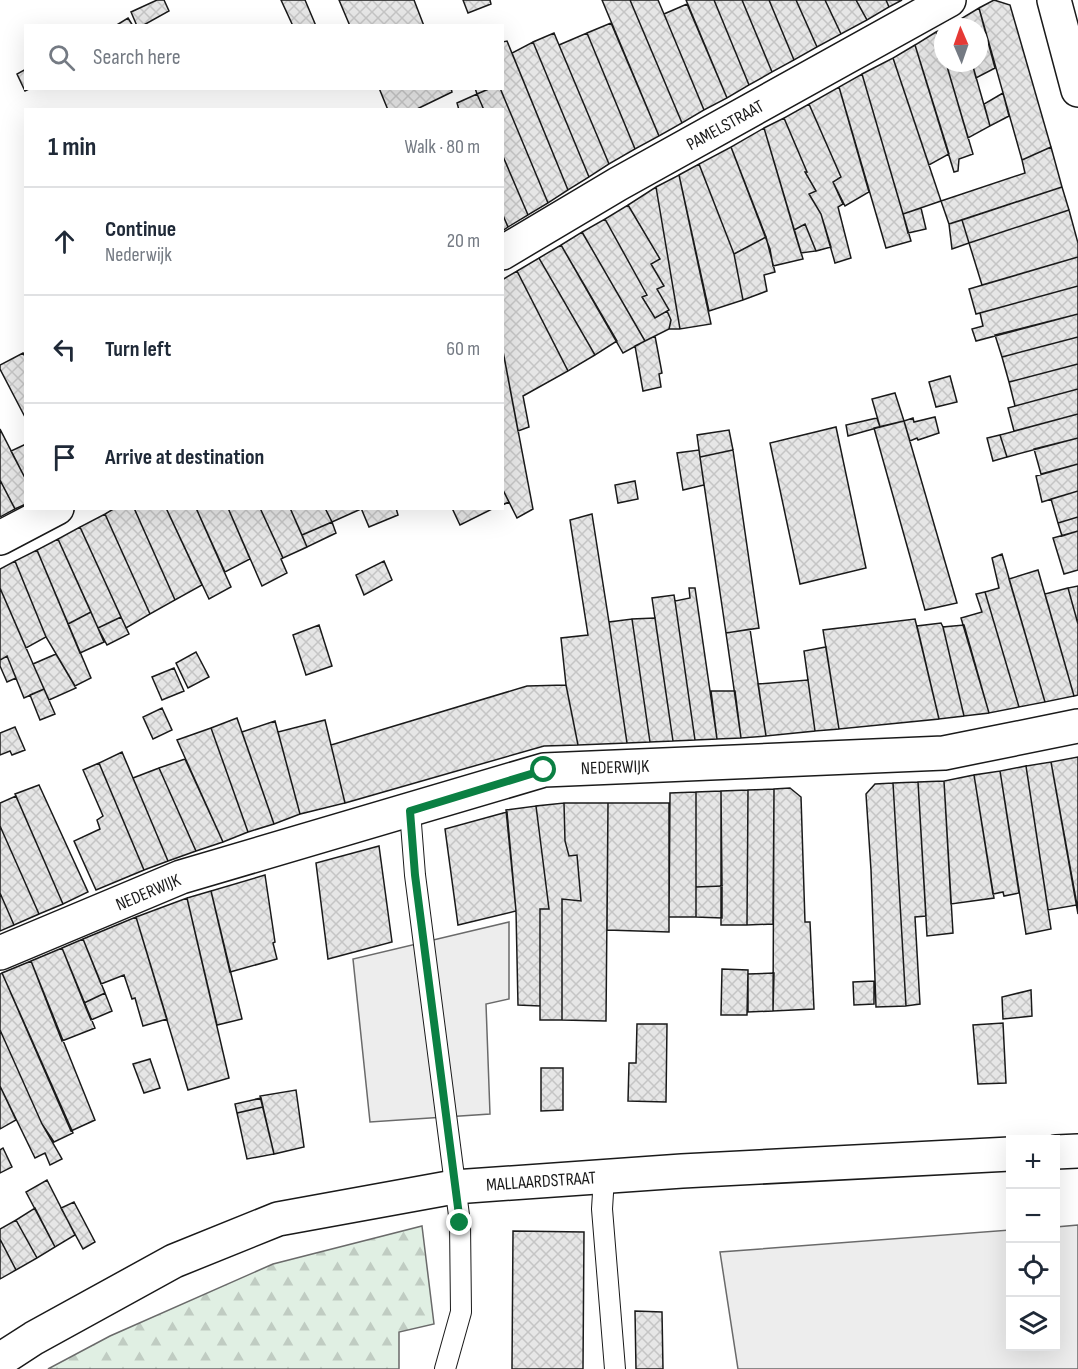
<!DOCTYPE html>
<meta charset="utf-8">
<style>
body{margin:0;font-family:"Sofia Sans Condensed",sans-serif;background:#f6f6f7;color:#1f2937}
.controls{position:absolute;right:18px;bottom:18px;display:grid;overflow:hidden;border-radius:0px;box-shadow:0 6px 24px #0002}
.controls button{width:54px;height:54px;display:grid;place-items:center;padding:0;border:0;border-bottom:2px solid #e0e1e3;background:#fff;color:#1f2937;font:30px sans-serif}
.compass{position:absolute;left:934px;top:18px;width:54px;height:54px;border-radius:50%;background:#fff;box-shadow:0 6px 24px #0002;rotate:358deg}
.stop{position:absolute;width:18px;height:18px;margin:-14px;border:4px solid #0b8043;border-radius:50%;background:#fff}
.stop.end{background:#0b8043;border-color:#fff;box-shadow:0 2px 6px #0008}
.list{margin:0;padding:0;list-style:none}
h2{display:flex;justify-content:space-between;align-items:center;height:78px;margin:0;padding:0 24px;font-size:26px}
h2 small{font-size:20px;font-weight:400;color:#747a83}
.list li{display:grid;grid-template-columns:39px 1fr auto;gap:18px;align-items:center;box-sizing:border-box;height:108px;padding:0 24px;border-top:2px solid #e0e1e3}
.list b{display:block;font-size:22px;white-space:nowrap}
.list p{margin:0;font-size:20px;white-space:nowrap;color:#747a83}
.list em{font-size:20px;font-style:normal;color:#747a83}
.icon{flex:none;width:33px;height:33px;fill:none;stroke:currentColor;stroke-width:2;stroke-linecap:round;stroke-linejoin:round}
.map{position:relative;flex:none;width:1078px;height:1369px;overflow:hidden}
.search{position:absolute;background:#fff;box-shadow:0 6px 24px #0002;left:24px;top:24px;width:480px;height:66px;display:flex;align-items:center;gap:15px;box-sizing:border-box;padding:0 21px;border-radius:0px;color:#747a83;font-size:22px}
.panel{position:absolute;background:#fff;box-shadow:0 6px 24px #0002;left:24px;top:108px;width:480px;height:402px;border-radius:0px}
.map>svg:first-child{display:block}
</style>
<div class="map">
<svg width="1078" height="1369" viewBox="0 0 1078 1369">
<defs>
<pattern id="forest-firs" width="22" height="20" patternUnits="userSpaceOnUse" patternTransform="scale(1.5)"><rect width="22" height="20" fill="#e0efe3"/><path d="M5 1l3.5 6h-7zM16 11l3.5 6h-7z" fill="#c0ccc2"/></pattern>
<pattern id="building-cross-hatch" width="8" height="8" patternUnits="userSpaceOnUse" patternTransform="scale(1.5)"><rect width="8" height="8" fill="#e6e6e6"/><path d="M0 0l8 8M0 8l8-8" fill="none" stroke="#c5c5c5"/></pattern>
</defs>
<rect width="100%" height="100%" fill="#fff"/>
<path fill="url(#forest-firs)" stroke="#6a6a6a" stroke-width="1.5" d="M422,1226L434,1324L399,1332V1369H48L110,1336L273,1264Z"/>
<path fill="#ededed" stroke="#6a6a6a" stroke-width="1.5" d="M509,922V999L486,1004L490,1114L370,1122L353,959Z
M1078,1225V1369H738L720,1252L1010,1230V1346H1056V1227Z"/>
<path fill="url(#building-cross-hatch)" stroke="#1a1a1a" stroke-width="1.5" d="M157,0H164L169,11L142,26H137L131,12Z
M281,0H305L316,26H293Z
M339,0H414L424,26H350Z
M463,0H490L491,4L468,13Z
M602,0H630L682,123L659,136Z
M630,0H658L664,14L704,110L682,123Z
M686,0H714L749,85L727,98Z
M714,0H742L772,72L749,85Z
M742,0H769L794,60L772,72Z
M769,0H796L817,47L794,60Z
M796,0H825L841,34L817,47Z
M825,0H856L867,20L841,34Z
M856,0H886L889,7L867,20Z
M886,0H902L889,7Z
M994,0L1010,5L1051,147L1022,160L979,8Z
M687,4L727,98L704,110L664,14Z
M979,8L995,68L976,78L972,63H979V27H961L959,20Z
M128,18L133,26H115Z
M959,20L961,27H946L957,21Z
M611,23L659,136L635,149L587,33Z
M943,29V54L936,32Z
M936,32L943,54V63H946L973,154L959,159L958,171L954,172L915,45Z
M554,33L609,164L589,177L533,42Z
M587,33L635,149L609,164L559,45Z
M507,41L568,190L548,203L500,88H502V42Z
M533,42L589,177L568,190L512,53Z
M915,45L949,154L929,165L893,58Z
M893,58L941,201L903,214L862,74Z
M946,63H972L990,126L968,138Z
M26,69V88H31L25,91L17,74Z
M862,74L911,241L886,248L839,87Z
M839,87L869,192L845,206L833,182L841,177L809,104Z
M379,88H451L452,92L415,110H388Z
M475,88H491L477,94Z
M491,88H500L548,203L528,215L502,154V110H484L477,94Z
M1003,93L1009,116L990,126L984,104Z
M477,94L484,110H459L457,103Z
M809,104L841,177L833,182L843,204L838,207L851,258L835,263L821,214L809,194L816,191L805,172H807L784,118Z
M784,118L807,172H805L816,191L809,194L821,214L831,247L816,251L805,224L794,230L764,128Z
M764,128L803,259L773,266L770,249L731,147Z
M731,147L766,237L734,254L699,164Z
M1051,147L1062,187L949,224L941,201L1025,173L1022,160Z
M502,154L528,215L508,227L502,213Z
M699,164L734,254L743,300L709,311L679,175Z
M679,175L711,324L680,329L656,187Z
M656,187L680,329H669L671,320L667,311L669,310L657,289L664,286L651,264L660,259L628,205Z
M1062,187L1069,210L969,243L962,220Z
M628,205L660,259L651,264L664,286L657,289L669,310L655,318L642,297L647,295L605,219Z
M921,208L926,229L908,233L903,214Z
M1069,210L1078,243V257L982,285L969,243Z
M502,213L508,227L502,231Z
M605,219L647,295L642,297L655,318L667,311L671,320L669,329L645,341L582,232Z
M962,220L969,243L952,249L949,224Z
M805,224L816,251L801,253L794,230Z
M582,232L645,341L623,353L561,245Z
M766,237L775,272L764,275L767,291L743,300L734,254Z
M561,245L617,341L595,355L539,258Z
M1078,257V286L976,314L969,289Z
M539,258L595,355L568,371L517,271Z
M517,271L568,371L523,396L529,427L518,431L502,346V280Z
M1078,286V314L976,341L972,329L983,326L980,313Z
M1078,314V337L1002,357L995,335Z
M655,336L662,373L659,374L661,387L643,391L635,346Z
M1078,337V364L1009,382L1002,357Z
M502,346L533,509L517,518L502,488Z
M23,353L26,358V419L0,369V365Z
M1078,364V389L1015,406L1009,382Z
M950,376L957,402L936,407L929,382Z
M1078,389V414L1014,431L1008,408Z
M895,393L904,421L880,427L872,399Z
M1078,414V438L1007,457L1000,435Z
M935,417L939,433L918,440L917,438L910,441L904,421L913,418L914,422Z
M877,418L880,427L848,436L846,425Z
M904,421L957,603L925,610L874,428Z
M836,427L866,568L800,584L770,443Z
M0,429L26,480V504L15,509L0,480Z
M729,430L733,450L700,457L697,435Z
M1000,435L1007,457L993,461L987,438Z
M1078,438V464L1041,474L1034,449Z
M26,444V480L11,451Z
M699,450L704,485L683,490L677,453Z
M733,450L759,628L726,633L700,457Z
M1078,464V491L1042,502L1036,476Z
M0,480L15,509L0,517Z
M635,481L638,499L618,503L615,485Z
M502,488L509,502L502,505Z
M1078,491V517L1058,523L1051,499Z
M115,508H134L175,600L150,614L105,514Z
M134,508H166L202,585L175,600Z
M166,508H196L231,587L209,599Z
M196,508H228L250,559L225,572Z
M228,508H260L283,558L281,559L287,573L262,586Z
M260,508H290L307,547L283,558Z
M290,508H325L332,522L302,535Z
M325,508H361V509L332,522Z
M396,508L398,515L369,527L361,508Z
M452,508H494L460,525Z
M105,514L150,614L126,628L80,527Z
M592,514L609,622L627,743L578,745L566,685L561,638L588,635L570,520Z
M1078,517V531L1062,536L1058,523Z
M332,522L336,533L307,547L302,535Z
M80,527L121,617L98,628L58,539Z
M1078,531V570L1064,574L1053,538Z
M58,539L91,612L68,624L37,550Z
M37,550L91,678L75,686L46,637L15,561Z
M1002,554L1045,702L1019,707L985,592L999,588L992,558Z
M15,561L46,637L26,648L0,588V569Z
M384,561L392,580L364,595L356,575Z
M1038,570L1074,696L1045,702L1009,579Z
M1078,586V624L1068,588Z
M0,588L44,689L24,698L7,656L0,660Z
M689,588H695L717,739L695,740L675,601L690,598Z
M1068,588L1078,624V695L1074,696L1045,594Z
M985,592L1019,707L989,713L961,618L982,612L976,594Z
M674,595L675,601L695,740L673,741L652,598Z
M91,612L104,642L80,653L68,624Z
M121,617L129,634L107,645L98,628Z
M655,618L673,741L650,742L632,619Z
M632,619L650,742L627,743L609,622Z
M915,619L939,719L839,729L823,630Z
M941,623L943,627L964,716L939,719L917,626Z
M319,625L332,666L306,675L293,635Z
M964,625L989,713L964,716L943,627Z
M750,629L766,736L741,738L726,633Z
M826,647L839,729L815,731L804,651Z
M196,652L209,677L188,688L176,663Z
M56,654L76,688L49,700L33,664Z
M7,656L16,678L7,682L0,666V660Z
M174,668L184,691L162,700L152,677Z
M808,680L815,731L766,736L758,684Z
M566,685L578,745L544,746L345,803L331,745L527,686Z
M44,689L55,714L40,720L30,695Z
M711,691H735L741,738L717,739Z
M162,708L172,730L153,739L143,717Z
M237,718L274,824L248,832L211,728Z
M325,720L345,803L300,814L278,732Z
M275,721L300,814L274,824L242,732Z
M15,727L25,750L12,755L10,751L0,755V733Z
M211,728L248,832L223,842L177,740Z
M122,752L168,861L144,870L99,763Z
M1078,757V914L1051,762Z
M185,759L223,842L196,851L159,768Z
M1051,762L1077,905L1048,910L1026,766Z
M99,763L144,870L96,890L74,841L100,829L97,820L103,816L83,770Z
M1026,766L1051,929L1026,934L1000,771Z
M159,768L196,851L168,861L133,778Z
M1000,771L1019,893L1004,896L1003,892L993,894L974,775Z
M974,775L994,898L951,904L944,781Z
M944,781L953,933L927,936L918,782Z
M918,782L926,916L915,917L920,1004L906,1006L893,783Z
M893,783L906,1006L876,1007L871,870L866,794L875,784Z
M39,785L88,892L63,904L15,794Z
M790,788L801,797L805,922H810L814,1009L773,1011L774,789Z
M774,789L773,924L747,925L748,790Z
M748,790L747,925H721V791Z
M721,791L722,886L696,887V792Z
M696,792V917H669L670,793Z
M16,796L63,904L39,914L0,826V803Z
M564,803H608L606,1021L562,1020V899L581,901L577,855L569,856L565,841Z
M564,803L565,841L569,856L577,855L581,901L562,899V1020H540V909H549L536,806Z
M608,803H669V932L607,930Z
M536,806L549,909H540V1006L518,1005L516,911L506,810Z
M507,812L516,911L458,925L445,829Z
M0,826L39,914L14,925L0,893Z
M379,846L392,942L328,959L316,863Z
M265,875L275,942L273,943L277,959L230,972L211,891Z
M722,886V918L696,917V887Z
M211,891L242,1019L217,1025L187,898Z
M0,893L14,925L0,931Z
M187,898L229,1078L188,1090L136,917Z
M136,917L167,1019L143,1026L135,998L132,999L124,975L101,984L83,939Z
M83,939L105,993L84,1003L62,948Z
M62,948L95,1028L62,1041L31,961Z
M31,961L95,1120L71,1131L2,973Z
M722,969L748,970L747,1015H721Z
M2,973L73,1133L54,1142L42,1124L0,1030V974Z
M774,973L773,1011L748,1012V974Z
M874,981V1004L854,1005L853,982Z
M1031,990L1032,1016L1003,1019L1002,997Z
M105,993L112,1011L91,1020L84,1003Z
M1003,1023L1006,1083L978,1084L973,1025Z
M637,1024H667L666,1102L628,1101L629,1063H636Z
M0,1030L42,1124L62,1159L50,1165L45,1153L35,1158L0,1086Z
M150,1059L160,1088L144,1093L133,1064Z
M541,1068H563V1110L541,1111Z
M0,1086L16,1120L0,1129Z
M296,1090L304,1147L274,1154L260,1096Z
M261,1098L263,1107L237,1113L235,1104Z
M263,1107L274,1154L247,1159L237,1113Z
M3,1148L12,1167L0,1173V1150Z
M47,1180L75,1235L55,1247L26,1192Z
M74,1202L95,1242L83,1249L61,1208Z
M35,1208L55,1247L37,1258L16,1220Z
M16,1220L37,1258L16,1270L0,1239V1229Z
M513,1231L584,1232L583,1369H512Z
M0,1239L16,1270L0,1279Z
M635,1311L662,1312L663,1369H636Z"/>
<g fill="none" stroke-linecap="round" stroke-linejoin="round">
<g stroke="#1a1a1a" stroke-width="22">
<path id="lane" d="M410,811L415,875L460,1223L461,1312L445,1369
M604,1177L602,1209L615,1369"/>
</g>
<g stroke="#1a1a1a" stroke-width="36">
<path id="street" d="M1054,0L1078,90
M502,253L618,184L949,0
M0,538L57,508
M0,953L181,877L544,770L944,753L1078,726
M1056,1152L1078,1151
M0,1360L34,1338L174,1261L278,1219L454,1187L682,1171L1010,1154"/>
</g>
<use href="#lane" stroke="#fff" stroke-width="20"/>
<use href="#street" stroke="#fff" stroke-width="33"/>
</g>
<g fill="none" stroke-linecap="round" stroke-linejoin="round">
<path stroke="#0b8043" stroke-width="8" d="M460,1223L415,875L410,811L544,770"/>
</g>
<g text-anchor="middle" stroke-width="4.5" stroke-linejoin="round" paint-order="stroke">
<g font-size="18" fill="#1a1a1a" stroke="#fff">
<text transform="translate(725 125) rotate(-29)" y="6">PAMELSTRAAT</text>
<text transform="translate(615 767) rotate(-2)" y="6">NEDERWIJK</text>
<text transform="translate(148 892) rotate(-23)" y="6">NEDERWIJK</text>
<text transform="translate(541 1181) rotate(-4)" y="6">MALLAARDSTRAAT</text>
</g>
</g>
</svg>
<div class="controls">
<button>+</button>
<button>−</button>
<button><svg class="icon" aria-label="locate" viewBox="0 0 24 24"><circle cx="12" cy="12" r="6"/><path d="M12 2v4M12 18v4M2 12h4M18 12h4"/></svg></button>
<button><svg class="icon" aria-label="layers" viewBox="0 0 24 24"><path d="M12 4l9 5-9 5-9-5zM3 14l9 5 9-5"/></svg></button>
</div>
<svg class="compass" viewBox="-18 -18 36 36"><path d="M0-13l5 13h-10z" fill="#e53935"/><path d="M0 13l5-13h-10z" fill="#747a83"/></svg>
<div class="stop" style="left:544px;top:770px"></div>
<div class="stop end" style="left:460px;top:1223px"></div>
<div class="search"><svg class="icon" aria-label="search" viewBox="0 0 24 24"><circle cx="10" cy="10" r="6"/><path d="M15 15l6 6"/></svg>Search here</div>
<section class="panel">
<h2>1 min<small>Walk · 80 m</small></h2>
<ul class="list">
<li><svg class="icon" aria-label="ahead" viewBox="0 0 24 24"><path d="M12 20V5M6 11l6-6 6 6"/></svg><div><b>Continue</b><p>Nederwijk</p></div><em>20 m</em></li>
<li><svg class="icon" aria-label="left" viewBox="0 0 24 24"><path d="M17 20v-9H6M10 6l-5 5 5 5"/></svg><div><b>Turn left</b></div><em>60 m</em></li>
<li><svg class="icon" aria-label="arrive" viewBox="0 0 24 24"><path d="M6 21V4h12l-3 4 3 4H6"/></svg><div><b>Arrive at destination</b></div></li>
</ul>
</section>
</div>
